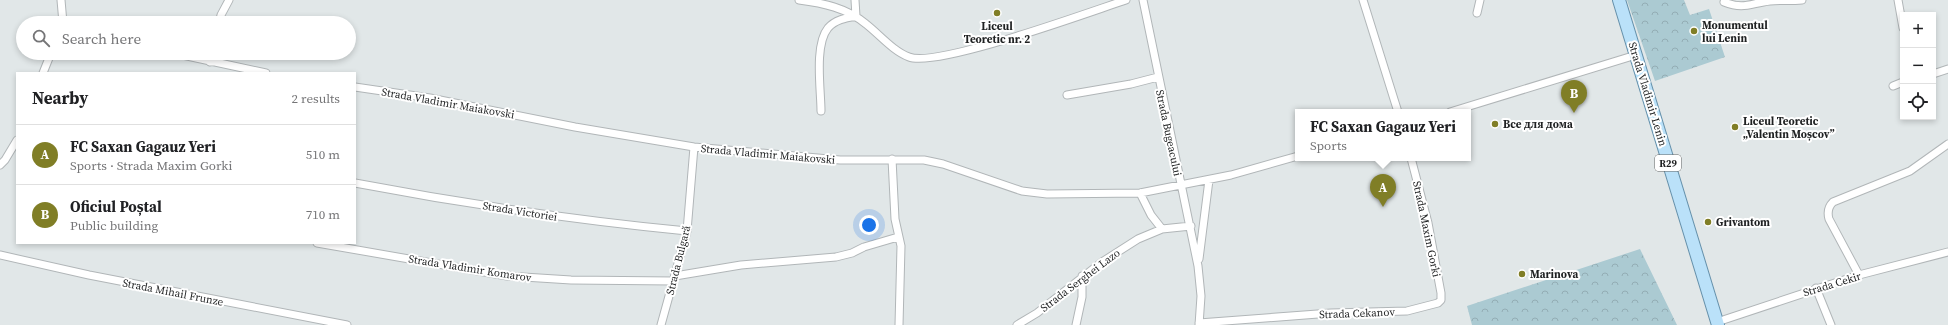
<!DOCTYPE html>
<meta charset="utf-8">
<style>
body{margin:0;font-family:"Source Serif 4",serif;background:#f2f2f2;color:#202124}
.controls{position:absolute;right:12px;top:12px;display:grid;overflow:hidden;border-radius:0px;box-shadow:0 2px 6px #0003}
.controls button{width:36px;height:36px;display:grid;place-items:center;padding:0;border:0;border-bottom:1px solid #e0e0e0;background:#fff;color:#202124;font:20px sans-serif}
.you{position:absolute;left:869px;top:225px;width:14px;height:14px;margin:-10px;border:3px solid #fff;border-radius:50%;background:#1a73e8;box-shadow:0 0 0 6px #1a73e833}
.badge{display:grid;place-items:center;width:26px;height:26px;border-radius:50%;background:#807e26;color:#fff;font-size:13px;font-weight:700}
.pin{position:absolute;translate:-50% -33px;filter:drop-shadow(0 1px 2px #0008)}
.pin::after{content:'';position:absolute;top:21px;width:14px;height:12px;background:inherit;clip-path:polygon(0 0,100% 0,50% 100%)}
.popup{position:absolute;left:1295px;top:109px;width:176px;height:52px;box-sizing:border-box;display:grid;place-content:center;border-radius:0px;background:#fff;filter:drop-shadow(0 1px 3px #0005);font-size:13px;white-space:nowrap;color:#757577}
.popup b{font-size:15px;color:#202124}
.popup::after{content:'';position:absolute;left:50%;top:100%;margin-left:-8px;border:8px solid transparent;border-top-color:#fff}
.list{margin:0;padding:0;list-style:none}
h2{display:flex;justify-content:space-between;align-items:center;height:52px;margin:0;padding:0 16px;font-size:17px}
h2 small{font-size:13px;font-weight:400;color:#757577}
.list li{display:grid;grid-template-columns:26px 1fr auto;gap:12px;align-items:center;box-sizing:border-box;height:60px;padding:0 16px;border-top:1px solid #e0e0e0}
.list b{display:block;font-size:15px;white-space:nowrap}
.list p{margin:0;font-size:13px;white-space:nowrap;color:#757577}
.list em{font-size:13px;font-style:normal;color:#757577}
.icon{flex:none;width:22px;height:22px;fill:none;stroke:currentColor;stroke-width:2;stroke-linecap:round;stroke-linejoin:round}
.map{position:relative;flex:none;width:1948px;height:325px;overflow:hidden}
.search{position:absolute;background:#fff;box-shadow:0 2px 6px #0003;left:16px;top:16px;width:340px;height:44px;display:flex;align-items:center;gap:10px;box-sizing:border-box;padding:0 14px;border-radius:22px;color:#757577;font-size:15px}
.panel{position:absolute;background:#fff;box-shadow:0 2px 6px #0003;left:16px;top:72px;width:340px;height:172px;border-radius:0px}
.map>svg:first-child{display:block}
</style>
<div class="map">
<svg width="1948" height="325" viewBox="0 0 1948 325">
<defs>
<pattern id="forest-crowns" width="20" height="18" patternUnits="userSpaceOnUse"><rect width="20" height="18" fill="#abcad2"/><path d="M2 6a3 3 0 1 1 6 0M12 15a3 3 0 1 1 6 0" fill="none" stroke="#93adb4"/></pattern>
</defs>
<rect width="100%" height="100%" fill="#e1e7e8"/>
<path fill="url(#forest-crowns)" d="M1627,0H1684L1690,15L1709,9L1725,57L1655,81Z
M1640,249L1677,325H1472L1467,306Z"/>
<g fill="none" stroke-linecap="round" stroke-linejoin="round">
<g stroke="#b1b6b8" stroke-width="9">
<path id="street" d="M61,0L63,23
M799,0C823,3 847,8 866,24C880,35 893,51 909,57C937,68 1089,12 1126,0
M1143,0L1198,266L1201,296L1199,325
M1363,0L1398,112
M1898,0L1903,28
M1724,2C1744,10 1751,3 1770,1C1781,0 1791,1 1802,0
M1477,13L1480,0
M219,23L221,15L229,0
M173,53L266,73
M210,62L212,53
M43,73L51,53
M1933,74L1948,69
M1893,86L1903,82
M355,87L430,98L575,127L694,147L840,160H924L943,164L1022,191L1047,194L1140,193L1231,175L1298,156
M1067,95L1131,84L1158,77
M821,111C821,90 814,45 828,28C835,20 845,18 856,16L855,0
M1450,112L1636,55
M892,159L895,219L901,246L899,325
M0,165L5,160L17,140
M355,183C465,204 575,220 687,231
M1140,193L1151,215L1162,229
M317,243L507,276L571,280L673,281
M0,255L89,275L347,325
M1199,259L1209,180
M1859,275L1829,219C1827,212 1828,207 1833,202L1910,171L1948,144
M675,276L741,265L836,257L852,253L864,247L898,237
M1816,288L1831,325
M1717,322L1859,275L1948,252
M1199,323L1331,313L1407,311L1438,303L1441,300V293L1428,223L1411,158
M661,325L687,231L694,147
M1017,325L1037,313L1102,262L1138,239L1162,229L1191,226
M1076,325L1082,297V276"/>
</g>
<g stroke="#6691ab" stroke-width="14">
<path id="primary" d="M1619,0L1718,325"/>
</g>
<use href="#street" stroke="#fff" stroke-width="7"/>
<use href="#primary" stroke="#bae1f9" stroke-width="12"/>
</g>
<g fill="#807e26" stroke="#fff" stroke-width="1.5">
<circle cx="997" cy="13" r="4"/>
<circle cx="1694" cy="31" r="4"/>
<circle cx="1495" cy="124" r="4"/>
<circle cx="1735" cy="127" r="4"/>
<circle cx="1708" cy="222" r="4"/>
<circle cx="1522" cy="274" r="4"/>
</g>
<g text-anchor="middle" stroke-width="4" stroke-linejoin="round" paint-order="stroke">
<rect fill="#fff" stroke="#626464" stroke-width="1" x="1655" y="155" width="26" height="16" rx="3"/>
<g font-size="10" font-weight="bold" fill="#1f2122">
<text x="1668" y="167">R29</text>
</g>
<g font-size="11" font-weight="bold" fill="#1f2122" stroke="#fff" text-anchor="start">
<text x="1702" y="29">Monumentul<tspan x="1702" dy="13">lui Lenin</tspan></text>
<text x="997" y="30" text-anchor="middle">Liceul<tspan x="997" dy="13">Teoretic nr. 2</tspan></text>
<text x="1743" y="125">Liceul Teoretic<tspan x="1743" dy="13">„Valentin Moșcov”</tspan></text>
<text x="1503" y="128">Все для дома</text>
<text x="1716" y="226">Grivantom</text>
<text x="1530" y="278">Marinova</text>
</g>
<g font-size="11" fill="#1f2122" stroke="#fff">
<text transform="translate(1648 94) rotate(73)" y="4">Strada Vladimir Lenin</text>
<text transform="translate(448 103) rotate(10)" y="4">Strada Vladimir Maiakovski</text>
<text transform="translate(1169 133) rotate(78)" y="4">Strada Bugeacului</text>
<text transform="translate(768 154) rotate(5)" y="4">Strada Vladimir Maiakovski</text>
<text transform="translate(520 211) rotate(9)" y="4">Strada Victoriei</text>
<text transform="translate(1427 229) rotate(78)" y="4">Strada Maxim Gorki</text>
<text transform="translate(678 260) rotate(-76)" y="4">Strada Bulgară</text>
<text transform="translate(470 268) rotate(9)" y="4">Strada Vladimir Komarov</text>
<text transform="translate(1080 280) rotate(-37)" y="4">Strada Serghei Lazo</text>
<text transform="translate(1832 284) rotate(-17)" y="4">Strada Cekir</text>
<text transform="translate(173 292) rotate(11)" y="4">Strada Mihail Frunze</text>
<text transform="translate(1357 313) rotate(-2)" y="4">Strada Cekanov</text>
</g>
</g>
</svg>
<div class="controls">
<button>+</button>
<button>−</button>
<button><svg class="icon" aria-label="locate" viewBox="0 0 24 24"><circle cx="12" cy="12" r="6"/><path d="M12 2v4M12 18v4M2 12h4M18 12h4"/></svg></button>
</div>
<div class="you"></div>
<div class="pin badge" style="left:1383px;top:207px">A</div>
<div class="popup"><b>FC Saxan Gagauz Yeri</b>Sports</div>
<div class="pin badge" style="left:1574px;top:113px">B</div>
<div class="search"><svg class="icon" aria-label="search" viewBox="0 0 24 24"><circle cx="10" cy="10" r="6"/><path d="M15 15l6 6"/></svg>Search here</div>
<section class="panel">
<h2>Nearby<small>2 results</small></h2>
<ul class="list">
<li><span class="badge">A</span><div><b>FC Saxan Gagauz Yeri</b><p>Sports · Strada Maxim Gorki</p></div><em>510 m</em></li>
<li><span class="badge">B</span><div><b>Oficiul Poștal</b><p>Public building</p></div><em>710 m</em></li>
</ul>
</section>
</div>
